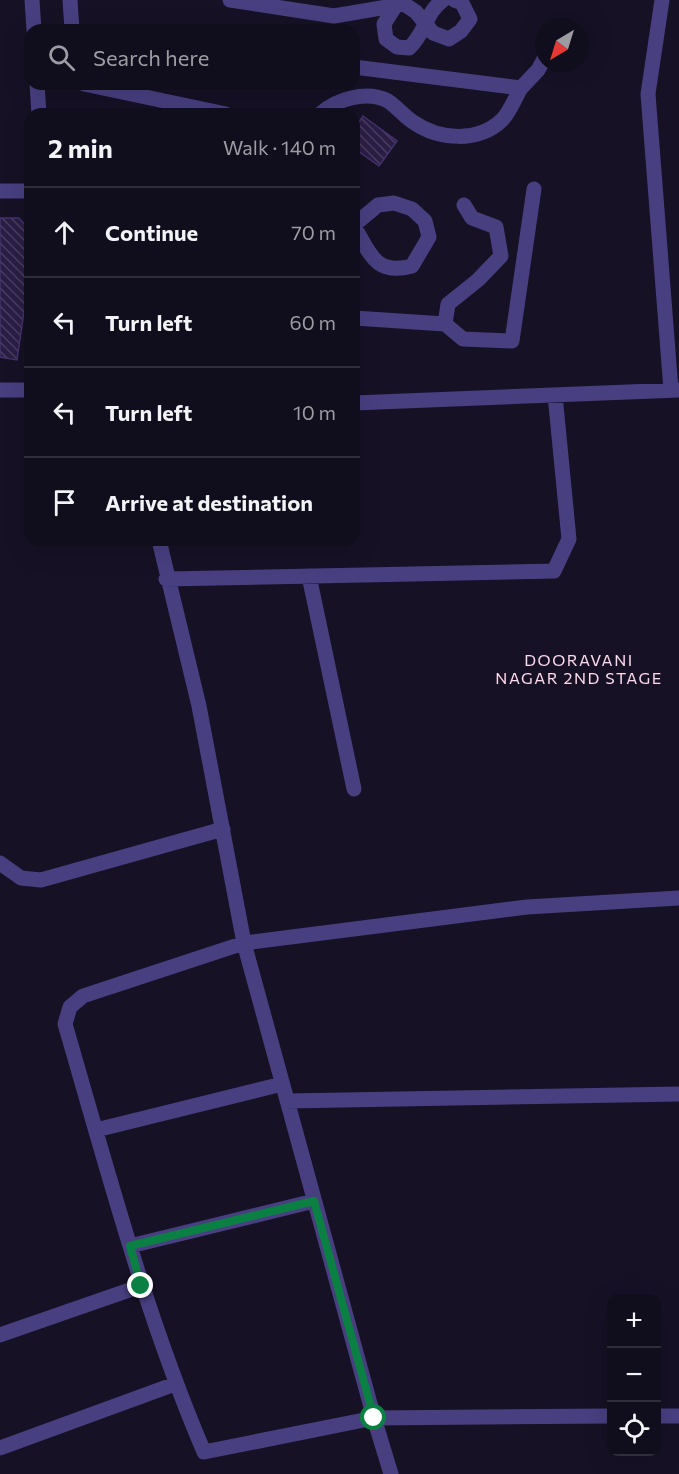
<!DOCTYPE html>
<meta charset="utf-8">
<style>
body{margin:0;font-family:Commissioner,sans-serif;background:#191625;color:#f1f3f6}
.controls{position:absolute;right:18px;bottom:18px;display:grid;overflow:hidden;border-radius:12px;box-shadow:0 6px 24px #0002}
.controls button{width:54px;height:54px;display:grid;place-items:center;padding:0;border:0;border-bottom:2px solid #302d3b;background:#100d1c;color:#f1f3f6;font:30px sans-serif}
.compass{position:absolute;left:535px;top:18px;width:54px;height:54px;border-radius:50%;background:#100d1c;box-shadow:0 6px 24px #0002;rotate:218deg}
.stop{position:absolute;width:18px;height:18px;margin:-14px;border:4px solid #0b8043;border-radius:50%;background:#fff}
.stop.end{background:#0b8043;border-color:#fff;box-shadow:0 2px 6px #0008}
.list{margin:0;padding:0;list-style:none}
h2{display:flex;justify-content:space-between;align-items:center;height:78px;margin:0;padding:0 24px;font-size:26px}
h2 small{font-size:20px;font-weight:400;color:#9c9ca3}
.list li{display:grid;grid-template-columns:39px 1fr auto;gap:18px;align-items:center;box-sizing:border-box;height:90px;padding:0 24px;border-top:2px solid #302d3b}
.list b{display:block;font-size:22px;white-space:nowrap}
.list em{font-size:20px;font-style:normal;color:#9c9ca3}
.icon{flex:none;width:33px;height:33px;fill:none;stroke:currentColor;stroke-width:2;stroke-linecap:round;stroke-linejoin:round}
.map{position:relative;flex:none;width:679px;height:1474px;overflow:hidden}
.search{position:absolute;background:#100d1c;box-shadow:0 6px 24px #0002;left:24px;top:24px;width:336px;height:66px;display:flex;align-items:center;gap:15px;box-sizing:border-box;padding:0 21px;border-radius:18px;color:#9c9ca3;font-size:22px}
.panel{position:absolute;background:#100d1c;box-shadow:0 6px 24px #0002;left:24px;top:108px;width:336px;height:438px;border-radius:18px}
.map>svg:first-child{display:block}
</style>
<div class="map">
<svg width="679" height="1474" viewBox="0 0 679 1474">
<defs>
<pattern id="building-back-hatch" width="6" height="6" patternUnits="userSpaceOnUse" patternTransform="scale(1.5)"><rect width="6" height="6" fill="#2a1e45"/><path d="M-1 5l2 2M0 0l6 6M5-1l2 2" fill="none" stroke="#483e61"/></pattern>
</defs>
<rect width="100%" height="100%" fill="#161125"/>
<path fill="url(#building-back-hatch)" stroke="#44326f" stroke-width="1.5" d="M363,116L397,141L379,166L354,148V129Z
M0,218H19L30,231V269L17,360L0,357Z"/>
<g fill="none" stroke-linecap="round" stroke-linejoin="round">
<path stroke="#483f81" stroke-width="15" d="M32,0L34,30
M70,0L72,30
M230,0L334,16L404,4L416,12L433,33L449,39L461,31L470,19L462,3L454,0
M662,0L648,94L671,390
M394,8L384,24L386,39L397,47L409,48C425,34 426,12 443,0
M37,84L39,114
M84,84L226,114
M521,88L538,70L544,59
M320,114C336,99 367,90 388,101C397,107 404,116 413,122C439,140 478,143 502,120C510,112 515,98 521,88L354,67
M0,191H30
M354,225L378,205L394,203L412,209L425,221L429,237L412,266C375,276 370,253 354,226
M354,318L445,324L463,339L512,341L534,189
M445,324L448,304L478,280L501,256L496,227L472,218L464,205
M0,390H30
M354,403L679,390
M159,540L199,706L244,943L374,1418L391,1474
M309,576L354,789
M166,579L554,571L569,539L555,395
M0,863L21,878L41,880L223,829
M287,1101L679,1094
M96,1130L282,1084
M130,1246L314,1201
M0,1335L141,1286
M612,1416L374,1418L204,1452C145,1314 107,1168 65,1024L70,1007L83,996L244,943L527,907L679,898
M656,1416H679
M0,1448L175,1384"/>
</g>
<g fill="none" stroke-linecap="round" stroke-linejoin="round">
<path stroke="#0b8043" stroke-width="8" d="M141,1286L130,1246L314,1201L374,1418"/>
</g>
<g text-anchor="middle" stroke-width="6" stroke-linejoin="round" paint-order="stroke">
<g font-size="16" letter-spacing="1.5" fill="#fcdaec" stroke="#161125">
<text x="579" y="666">DOORAVANI<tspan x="579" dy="18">NAGAR 2ND STAGE</tspan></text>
</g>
</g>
</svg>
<div class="controls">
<button>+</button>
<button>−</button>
<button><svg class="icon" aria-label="locate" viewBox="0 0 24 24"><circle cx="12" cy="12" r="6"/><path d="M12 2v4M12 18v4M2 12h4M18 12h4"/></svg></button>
</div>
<svg class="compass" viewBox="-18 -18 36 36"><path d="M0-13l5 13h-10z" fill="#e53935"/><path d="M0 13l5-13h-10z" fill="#9c9ca3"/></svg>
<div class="stop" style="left:374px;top:1418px"></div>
<div class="stop end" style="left:141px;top:1286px"></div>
<div class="search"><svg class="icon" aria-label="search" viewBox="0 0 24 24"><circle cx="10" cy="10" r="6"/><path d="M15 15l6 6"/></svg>Search here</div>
<section class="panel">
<h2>2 min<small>Walk · 140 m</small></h2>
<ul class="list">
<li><svg class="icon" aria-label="ahead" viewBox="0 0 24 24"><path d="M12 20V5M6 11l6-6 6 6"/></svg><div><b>Continue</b></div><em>70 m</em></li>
<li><svg class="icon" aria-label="left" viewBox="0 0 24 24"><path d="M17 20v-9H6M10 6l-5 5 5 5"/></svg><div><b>Turn left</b></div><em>60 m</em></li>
<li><svg class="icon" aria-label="left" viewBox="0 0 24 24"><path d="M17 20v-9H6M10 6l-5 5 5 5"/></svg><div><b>Turn left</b></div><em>10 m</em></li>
<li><svg class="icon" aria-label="arrive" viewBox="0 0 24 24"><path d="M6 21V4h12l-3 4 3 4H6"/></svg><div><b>Arrive at destination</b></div></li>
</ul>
</section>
</div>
